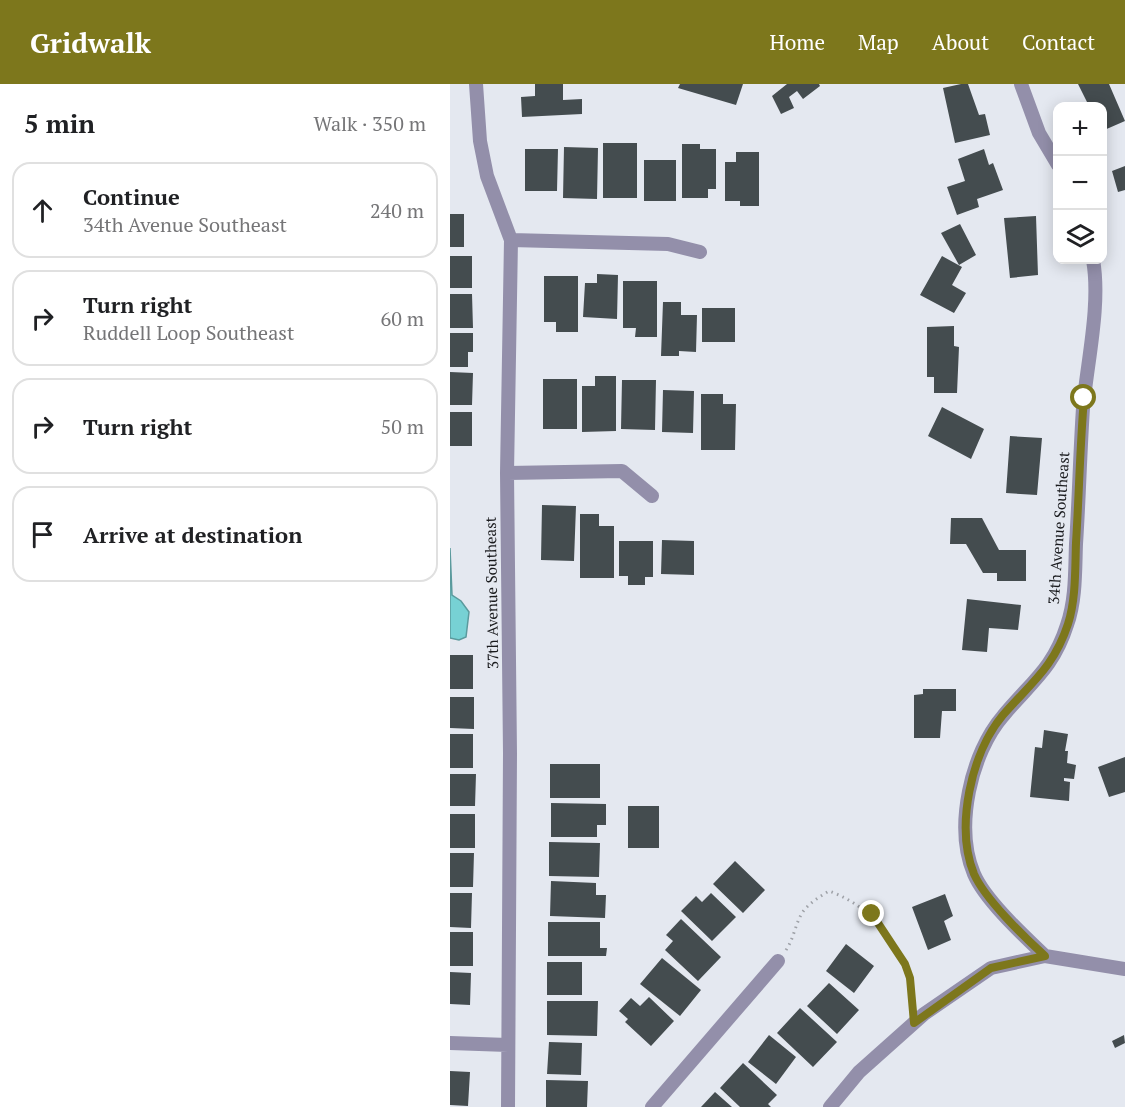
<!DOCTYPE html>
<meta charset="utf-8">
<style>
body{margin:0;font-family:"PT Serif",serif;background:#f2f2f2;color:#202124}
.controls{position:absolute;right:18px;top:18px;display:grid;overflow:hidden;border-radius:12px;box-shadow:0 3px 15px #0003}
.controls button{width:54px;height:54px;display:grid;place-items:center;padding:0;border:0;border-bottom:2px solid #e0e0e0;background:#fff;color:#202124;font:30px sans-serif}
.stop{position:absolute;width:18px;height:18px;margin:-14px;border:4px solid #7d771c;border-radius:50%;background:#fff}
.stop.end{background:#7d771c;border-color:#fff;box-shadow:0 2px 6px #0008}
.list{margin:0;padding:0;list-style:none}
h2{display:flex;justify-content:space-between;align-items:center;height:78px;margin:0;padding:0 24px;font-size:26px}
h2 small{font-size:20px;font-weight:400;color:#757577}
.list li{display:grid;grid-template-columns:39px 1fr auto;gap:18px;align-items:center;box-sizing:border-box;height:96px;margin:0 12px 12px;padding:0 12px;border:2px solid #e0e0e0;border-radius:18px}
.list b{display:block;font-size:22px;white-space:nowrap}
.list p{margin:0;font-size:20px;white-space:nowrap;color:#757577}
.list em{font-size:20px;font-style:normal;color:#757577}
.icon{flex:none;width:33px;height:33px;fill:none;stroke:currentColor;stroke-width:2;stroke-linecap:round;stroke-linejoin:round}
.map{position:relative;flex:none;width:675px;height:1023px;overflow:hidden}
header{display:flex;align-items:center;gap:36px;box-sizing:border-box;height:84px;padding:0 30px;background:#7d771c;color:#fff}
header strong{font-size:28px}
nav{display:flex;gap:33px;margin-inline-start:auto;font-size:21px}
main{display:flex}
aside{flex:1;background:#fff}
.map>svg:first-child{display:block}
</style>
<header>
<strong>Gridwalk</strong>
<nav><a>Home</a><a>Map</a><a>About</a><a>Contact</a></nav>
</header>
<main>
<aside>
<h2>5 min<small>Walk · 350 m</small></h2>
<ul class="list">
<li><svg class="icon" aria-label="ahead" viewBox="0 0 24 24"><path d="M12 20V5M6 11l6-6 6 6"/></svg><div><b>Continue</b><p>34th Avenue Southeast</p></div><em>240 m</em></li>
<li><svg class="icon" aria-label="right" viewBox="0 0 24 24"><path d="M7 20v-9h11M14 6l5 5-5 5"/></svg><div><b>Turn right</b><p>Ruddell Loop Southeast</p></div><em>60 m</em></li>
<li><svg class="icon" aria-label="right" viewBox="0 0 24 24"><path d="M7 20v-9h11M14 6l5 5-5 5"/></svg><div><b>Turn right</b></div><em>50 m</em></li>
<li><svg class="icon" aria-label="arrive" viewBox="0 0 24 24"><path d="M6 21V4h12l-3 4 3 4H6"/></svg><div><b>Arrive at destination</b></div></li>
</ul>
</aside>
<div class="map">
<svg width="675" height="1023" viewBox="0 0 675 1023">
<rect width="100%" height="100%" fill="#e4e8f0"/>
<path fill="#77d1d4" stroke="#5b9a9d" stroke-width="1.5" d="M0,464L2,511L11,517L19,528L16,553L9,556L0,554Z"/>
<path fill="#444c4f" d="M85,0H113V16L132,15V30L72,33L71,13L85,12Z
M230,0H293L286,21L228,4Z
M337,0H369L370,2L353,15L347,7L339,13L344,24L331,30L322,12Z
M511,0H518L529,31L535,30L540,51L505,59L493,4Z
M628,0H659L675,37L652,47V22H639Z
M153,59H187V114H153Z
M232,60H250V65H266V105H258V114H232Z
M114,63L148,64L147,115L113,114Z
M75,65H108L107,107H75Z
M534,65L539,81L543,79L553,106L527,115L529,123L507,131L497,103L515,97L508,75Z
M286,68H309V122H290V117H275V78H286Z
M194,76H226V117H194Z
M675,82V106L668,108L662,87Z
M0,130H14V163H0Z
M586,132L588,191L560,194L554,134Z
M510,140L526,171L509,181L491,149Z
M0,172H22V204H0Z
M492,172L512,183L502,201L516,209L504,229L470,211Z
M147,190L168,191L167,235L133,233L135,199H147Z
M94,192H128V248H106V238H94Z
M173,197H207V253H185L186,244H173Z
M0,210H22L23,244H0Z
M213,218H231V231H247L246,268L229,267V272H211Z
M252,224H285V258H252Z
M504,242V262L509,263L507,309H484V293H477V243Z
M0,249H23V268H18V283H0Z
M0,288L23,289L22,321H0Z
M145,292H166V347L132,348V302H145Z
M93,295H127V345H93Z
M172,296H206L205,346L171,345Z
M213,306L244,307L243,349L212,348Z
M251,310H273V320H286L285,366H251Z
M492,323L534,345L521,375L478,352Z
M0,328H22V362H0Z
M560,352L592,354L587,411L556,409Z
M92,421L126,422L124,477L91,476Z
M130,430H149V442H164V494H130Z
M501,434H532L549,466H576V497H547V489H533L516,460H500Z
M212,456L244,457V491L211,490Z
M169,457H203V493H195V501H178V492H169Z
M517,515L571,521L568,546L539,544L537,568L512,566Z
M0,571H23V605H0Z
M473,605H506V627H492L490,654H464V611L473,610Z
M0,613H24V645L0,644Z
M594,646L618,650L615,667H618L617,679L626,681L624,695L614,694V697L620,698L619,717L580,713L585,663L592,664Z
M0,650H23V684H0Z
M675,673V708L659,713L648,683Z
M100,680H150V714H100Z
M0,690H26L25,722H0Z
M101,719L156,720V741H147V753H101Z
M178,722H209V764H178Z
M0,730H25V764H0Z
M99,758L150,759L149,793L99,792Z
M0,769H24L23,803H0Z
M285,777L315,806L293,829L263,800Z
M101,797L146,799V811H156L155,834L100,832Z
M0,809H22L21,844L0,843Z
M261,809L286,833L262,857L231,827L246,812L252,818Z
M495,810L503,832L494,837L501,856L478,866L462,823Z
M231,835L271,873L248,897L215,866L223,857L216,851Z
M98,838H150V864H157L156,872H98Z
M0,848H23V882H0Z
M396,860L424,882L404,909L376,887Z
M212,874L251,906L230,932L190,900Z
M97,878H132V911H97Z
M0,888L21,889L20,921L0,920Z
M379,899L409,926L387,950L357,922Z
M199,913L224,937L201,962L175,938L178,935L169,927L181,914L190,922Z
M97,917H148L147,952L97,951Z
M350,924L387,958L363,983L327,949Z
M319,951L346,973L326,1000L298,978Z
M674,951L675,959L665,964L662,957Z
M99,958L132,959L131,991L97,990Z
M293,979L327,1011L318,1020L321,1023H290L270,1004Z
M0,987L20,988L18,1022L0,1021Z
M96,996L138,997L137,1023H96Z
M265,1008L282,1023H251Z"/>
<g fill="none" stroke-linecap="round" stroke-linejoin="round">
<path stroke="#9ea1a7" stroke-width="3" stroke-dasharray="1.5 4.5" stroke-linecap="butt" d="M336,866C344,854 345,841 352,829C359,819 369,813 379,807C428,825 457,867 462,919"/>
<path stroke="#938faa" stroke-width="14" d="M26,0L30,57L37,92L61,156L57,389L60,669L58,1023
M571,0L589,49L608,81
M61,156L218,160L250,168
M57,389L172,387L202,412
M595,872C574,852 535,816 524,790C504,743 521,669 553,632C581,598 603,585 617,541C626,516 625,486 626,460C629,415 630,369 633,324C637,279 651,220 643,176
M0,959L58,961
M202,1023L328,877
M380,1023L409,988L474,930L541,884L595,872L675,885"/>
</g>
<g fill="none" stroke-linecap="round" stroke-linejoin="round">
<path stroke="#7d771c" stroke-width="8" d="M422,830L455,880L460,894L464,939L541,884L595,872C574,853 535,815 524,790C505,743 521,669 553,631C581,599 604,583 618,540C626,515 625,486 626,459C629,411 630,362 634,314"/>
</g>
<g text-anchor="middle" stroke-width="6" stroke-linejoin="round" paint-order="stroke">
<g font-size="15" fill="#191a1d" stroke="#e4e8f0">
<text transform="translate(609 444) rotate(-86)" y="5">34th Avenue Southeast</text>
<text transform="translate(42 509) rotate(-91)" y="5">37th Avenue Southeast</text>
</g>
</g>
</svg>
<div class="controls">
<button>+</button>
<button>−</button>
<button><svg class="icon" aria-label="layers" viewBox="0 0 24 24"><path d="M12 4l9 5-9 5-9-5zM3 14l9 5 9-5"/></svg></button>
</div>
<div class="stop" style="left:634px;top:314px"></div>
<div class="stop end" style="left:422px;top:830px"></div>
</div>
</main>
